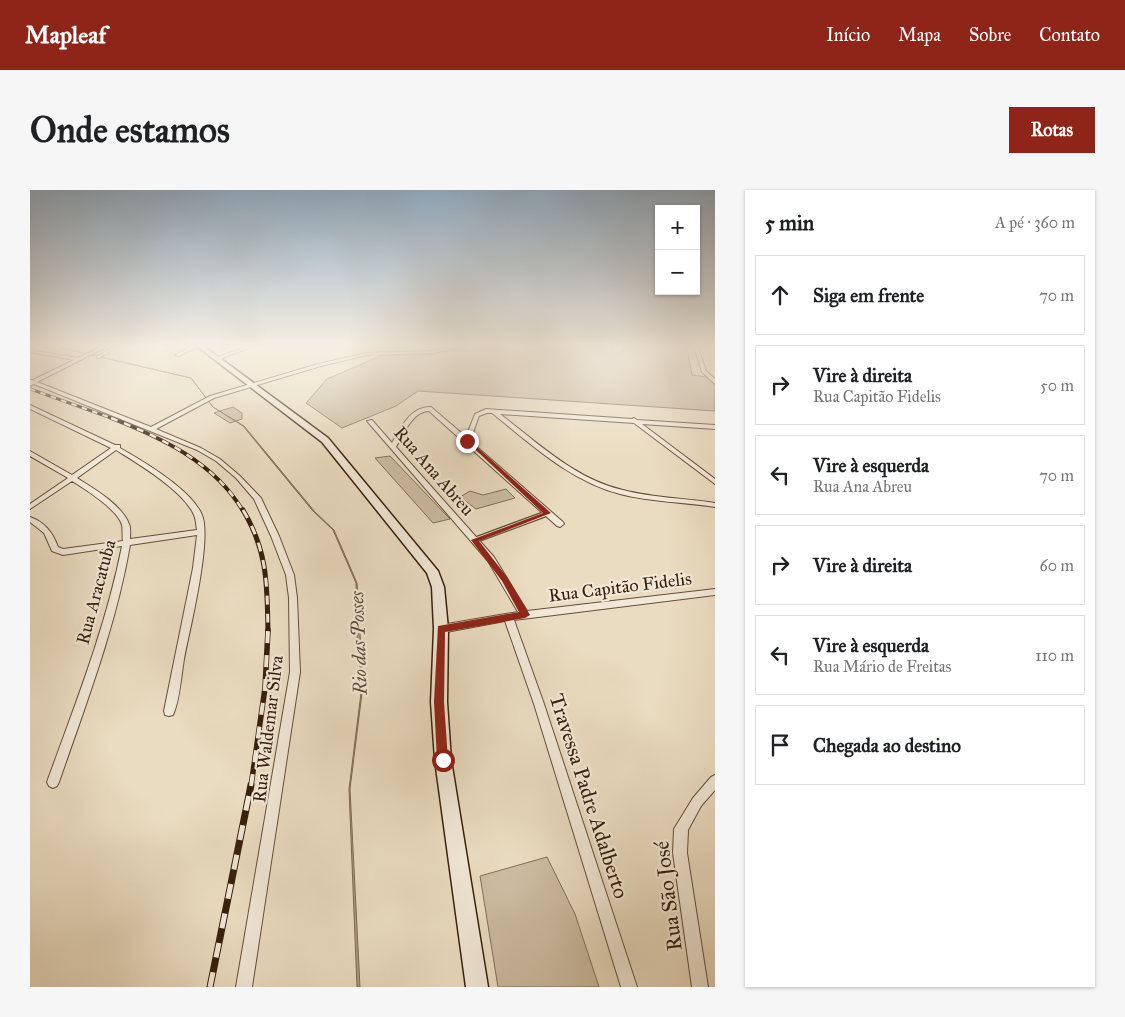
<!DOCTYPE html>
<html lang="pt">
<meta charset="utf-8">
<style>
body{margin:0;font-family:"IM FELL Great Primer",serif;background:#f6f6f6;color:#202124}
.controls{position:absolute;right:15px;top:15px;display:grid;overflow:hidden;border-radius:0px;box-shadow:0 1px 4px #0004}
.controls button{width:45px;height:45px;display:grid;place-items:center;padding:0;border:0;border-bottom:1px solid #e0e0e0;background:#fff;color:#202124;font:25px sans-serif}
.stop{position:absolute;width:15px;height:15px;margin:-11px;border:4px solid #8f2418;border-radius:50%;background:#fff}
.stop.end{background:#8f2418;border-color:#fff;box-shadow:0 1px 5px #0008}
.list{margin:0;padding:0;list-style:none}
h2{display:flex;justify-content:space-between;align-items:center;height:65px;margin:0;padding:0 20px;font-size:21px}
h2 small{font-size:16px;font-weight:400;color:#757577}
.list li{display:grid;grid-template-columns:32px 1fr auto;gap:15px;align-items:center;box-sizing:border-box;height:80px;margin:0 10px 10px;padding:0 10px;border:1px solid #e0e0e0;border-radius:0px}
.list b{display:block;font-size:19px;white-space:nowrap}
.list p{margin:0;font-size:16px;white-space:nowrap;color:#757577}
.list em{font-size:16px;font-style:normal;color:#757577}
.icon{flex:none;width:28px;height:28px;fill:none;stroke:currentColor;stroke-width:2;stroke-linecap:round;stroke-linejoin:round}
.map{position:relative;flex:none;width:685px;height:797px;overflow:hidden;border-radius:0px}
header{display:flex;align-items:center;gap:30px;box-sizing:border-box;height:70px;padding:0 25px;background:#8f2418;color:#fff}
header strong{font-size:24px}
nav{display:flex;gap:28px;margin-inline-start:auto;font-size:18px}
.intro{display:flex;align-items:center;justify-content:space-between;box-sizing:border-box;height:120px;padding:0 30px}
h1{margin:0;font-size:35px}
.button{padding:12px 22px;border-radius:0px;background:#8f2418;color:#fff;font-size:18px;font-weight:700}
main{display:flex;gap:30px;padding:0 30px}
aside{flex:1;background:#fff;border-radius:0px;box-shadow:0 1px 4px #0004}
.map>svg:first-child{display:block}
</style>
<header>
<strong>Mapleaf</strong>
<nav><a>Início</a><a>Mapa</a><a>Sobre</a><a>Contato</a></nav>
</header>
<div class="intro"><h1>Onde estamos</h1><a class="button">Rotas</a></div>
<main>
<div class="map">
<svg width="685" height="797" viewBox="0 0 685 797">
<rect width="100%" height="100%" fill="#eadcc1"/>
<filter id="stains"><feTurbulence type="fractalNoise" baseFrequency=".004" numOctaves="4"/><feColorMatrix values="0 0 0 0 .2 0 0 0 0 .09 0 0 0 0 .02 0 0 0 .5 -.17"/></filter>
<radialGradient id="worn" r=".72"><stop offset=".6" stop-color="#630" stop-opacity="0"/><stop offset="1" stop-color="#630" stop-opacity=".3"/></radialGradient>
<path fill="#ccbca2" stroke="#826e57" d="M436,157H585L582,159L584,162H592L594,157H657L662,185L685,188V221L388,201L366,216L312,238L276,213L297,189L353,165H398Z
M203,217L212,223V229L200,233L184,223Z
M360,266L420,329L403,333L345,268Z
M476,299L485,308L446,319L430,307L440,301L453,305Z
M517,667L545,724L569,797H468L450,686Z"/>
<path fill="#ad9c83" stroke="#7e6a53" d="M27,157L161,188L183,217L214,236L285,322L304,340L327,393L333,495L320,599L330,797H327L319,599L332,495L327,446L326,393L303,340L282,320L213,236L183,217L161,188Z"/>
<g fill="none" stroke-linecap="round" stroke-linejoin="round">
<g stroke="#644f39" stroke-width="4">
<path id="service-far1" d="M68,167L86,157"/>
</g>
<g stroke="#644f39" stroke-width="7">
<path id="service" d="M445,350L518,323"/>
</g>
<g stroke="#644f39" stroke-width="2">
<path id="minor" d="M71,157H76L7,192L121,237L180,206L288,174L337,163L403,161L421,157H429L403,163L337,165L291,176L184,208L126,239L171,258L190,269L210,286L231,308L249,346L264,385L267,408L270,482L222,797H206L260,482L259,408L256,385L241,346L224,309L206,288L186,271L167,260L4,194L0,196V190H3L44,170L0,162V160L48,168Z
M161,157H167L149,166L145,165Z
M215,157H221L190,169L186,168Z
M664,157H668L676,181L685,189V194L672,182Z
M0,215L85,255H90V258C113,271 162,300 172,325C182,350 160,438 154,469C151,486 150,509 143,525L139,526L135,525L134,521L163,378L167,345L100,355C86,436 56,514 29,592L27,596L23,598L19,596L17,592C45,515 76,437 92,356L33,365L22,361L14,343L0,332V327C15,332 23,343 28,357L33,359L93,351C92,346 93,339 92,335C88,320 55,299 42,291L0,319V314L38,288L0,266V261L42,285L81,258L0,219ZM86,260C107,273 154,301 164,325C166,329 166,335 167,340L100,349C100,345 101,338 99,334C92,315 63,298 47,288Z
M401,217L436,247L445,224L456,219L602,229L604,228L607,230L685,235V239L612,234L685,289V294L604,233L470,224C508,253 545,289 593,300C623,308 655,308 685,313V317C654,312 621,312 590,304C540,291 501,254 462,223H457L449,226L440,251L533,332L534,334L530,337L527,336L399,221C383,221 373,244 366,257L464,367L497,421L685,399V405L484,430L514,514L607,797H591L504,514L475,431L411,443L408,442L406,439L408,436L411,435L488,422L458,371L337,231L342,230L362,253C371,237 381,216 401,217Z
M685,585V600L671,616L658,640L657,663L678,797H662L643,663L644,639L663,608L681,587Z"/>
</g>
<g stroke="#37200c" stroke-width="3">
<path id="secondary" d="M168,157H175L298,248L408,381L414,397L418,439L417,512L421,570L458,797H436L405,570L401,512L404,439L402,397L397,383L292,252Z"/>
</g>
<use href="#service-far1" stroke="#f1e8d7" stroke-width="2.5"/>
<use href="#service" stroke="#f1e8d7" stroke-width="4.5"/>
<use href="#minor" fill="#f1e8d7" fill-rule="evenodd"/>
<use href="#secondary" fill="#f1e8d7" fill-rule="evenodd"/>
<g stroke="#37200c" stroke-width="3">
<path id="rail-far4" d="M0,199L84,229"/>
</g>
<g stroke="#37200c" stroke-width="4">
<path id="rail-far3" d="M81,228C132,248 184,272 213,321"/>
</g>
<g stroke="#37200c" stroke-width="5">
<path id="rail-far2" d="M213,320C238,362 237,395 238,441"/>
</g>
<g stroke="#37200c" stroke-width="5.5">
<path id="rail-far1" d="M221,596L235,498L238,440"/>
</g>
<g stroke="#37200c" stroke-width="7">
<path id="rail" d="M180,797L221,595"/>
</g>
<use href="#rail-far4" stroke="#f1e8d7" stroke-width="2" stroke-dasharray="5.5" stroke-linecap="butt"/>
<use href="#rail-far3" stroke="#f1e8d7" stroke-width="2.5" stroke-dasharray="7" stroke-linecap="butt"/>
<use href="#rail-far2" stroke="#f1e8d7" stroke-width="3" stroke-dasharray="9" stroke-linecap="butt"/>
<use href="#rail-far1" stroke="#f1e8d7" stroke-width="4" stroke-dasharray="12" stroke-linecap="butt"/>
<use href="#rail" stroke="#f1e8d7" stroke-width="5" stroke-dasharray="15" stroke-linecap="butt"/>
</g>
<linearGradient id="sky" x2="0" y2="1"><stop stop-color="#90aac0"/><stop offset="0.58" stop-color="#f6efe3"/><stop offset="1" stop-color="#f6efe3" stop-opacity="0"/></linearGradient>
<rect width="685" height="269" fill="url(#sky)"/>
<path fill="#8f2418" d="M435,250H439L521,323L449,351L477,387L500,425L495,428L415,442L414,512L418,570L413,575L407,570L404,512L408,436L489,422L472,391L441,350L513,323Z"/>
<g text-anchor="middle" stroke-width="4.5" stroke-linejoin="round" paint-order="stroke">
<g font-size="18" fill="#37200c" stroke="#f1e8d7">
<text transform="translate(404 281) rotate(49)" y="6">Rua Ana Abreu</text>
<text transform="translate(590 397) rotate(-7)" y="6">Rua Capitão Fidelis</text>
<text transform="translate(66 402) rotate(-75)" y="6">Rua Aracatuba</text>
<text transform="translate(238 539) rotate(-83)" y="6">Rua Waldemar Silva</text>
</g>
<g font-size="19" font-style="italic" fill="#604b36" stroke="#f1e8d7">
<text transform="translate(328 453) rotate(-92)" y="7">Rio das Posses</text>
</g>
<g font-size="21" fill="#37200c" stroke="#f1e8d7">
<text transform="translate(559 606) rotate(72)" y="7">Travessa Padre Adalberto</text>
<text transform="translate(638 706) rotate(-97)" y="7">Rua São José</text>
</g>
</g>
<rect width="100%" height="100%" filter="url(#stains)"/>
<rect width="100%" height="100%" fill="url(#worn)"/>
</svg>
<div class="controls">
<button>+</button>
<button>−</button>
</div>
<div class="stop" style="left:413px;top:570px"></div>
<div class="stop end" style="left:437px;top:251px"></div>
</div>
<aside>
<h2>5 min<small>A pé · 360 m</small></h2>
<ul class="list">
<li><svg class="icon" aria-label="ahead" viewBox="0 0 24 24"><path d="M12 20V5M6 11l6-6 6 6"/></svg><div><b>Siga em frente</b></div><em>70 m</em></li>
<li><svg class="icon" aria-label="right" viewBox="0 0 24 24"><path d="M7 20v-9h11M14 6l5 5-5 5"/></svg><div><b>Vire à direita</b><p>Rua Capitão Fidelis</p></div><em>50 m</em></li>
<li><svg class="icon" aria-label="left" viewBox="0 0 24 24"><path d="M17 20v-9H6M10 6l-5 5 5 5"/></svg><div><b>Vire à esquerda</b><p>Rua Ana Abreu</p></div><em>70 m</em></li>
<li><svg class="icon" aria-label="right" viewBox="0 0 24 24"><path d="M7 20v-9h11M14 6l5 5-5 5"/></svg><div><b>Vire à direita</b></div><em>60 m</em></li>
<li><svg class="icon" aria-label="left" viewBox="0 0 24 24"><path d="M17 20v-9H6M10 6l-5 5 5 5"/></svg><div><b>Vire à esquerda</b><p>Rua Mário de Freitas</p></div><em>110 m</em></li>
<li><svg class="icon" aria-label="arrive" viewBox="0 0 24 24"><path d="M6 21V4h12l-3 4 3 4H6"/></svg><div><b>Chegada ao destino</b></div></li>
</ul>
</aside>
</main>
